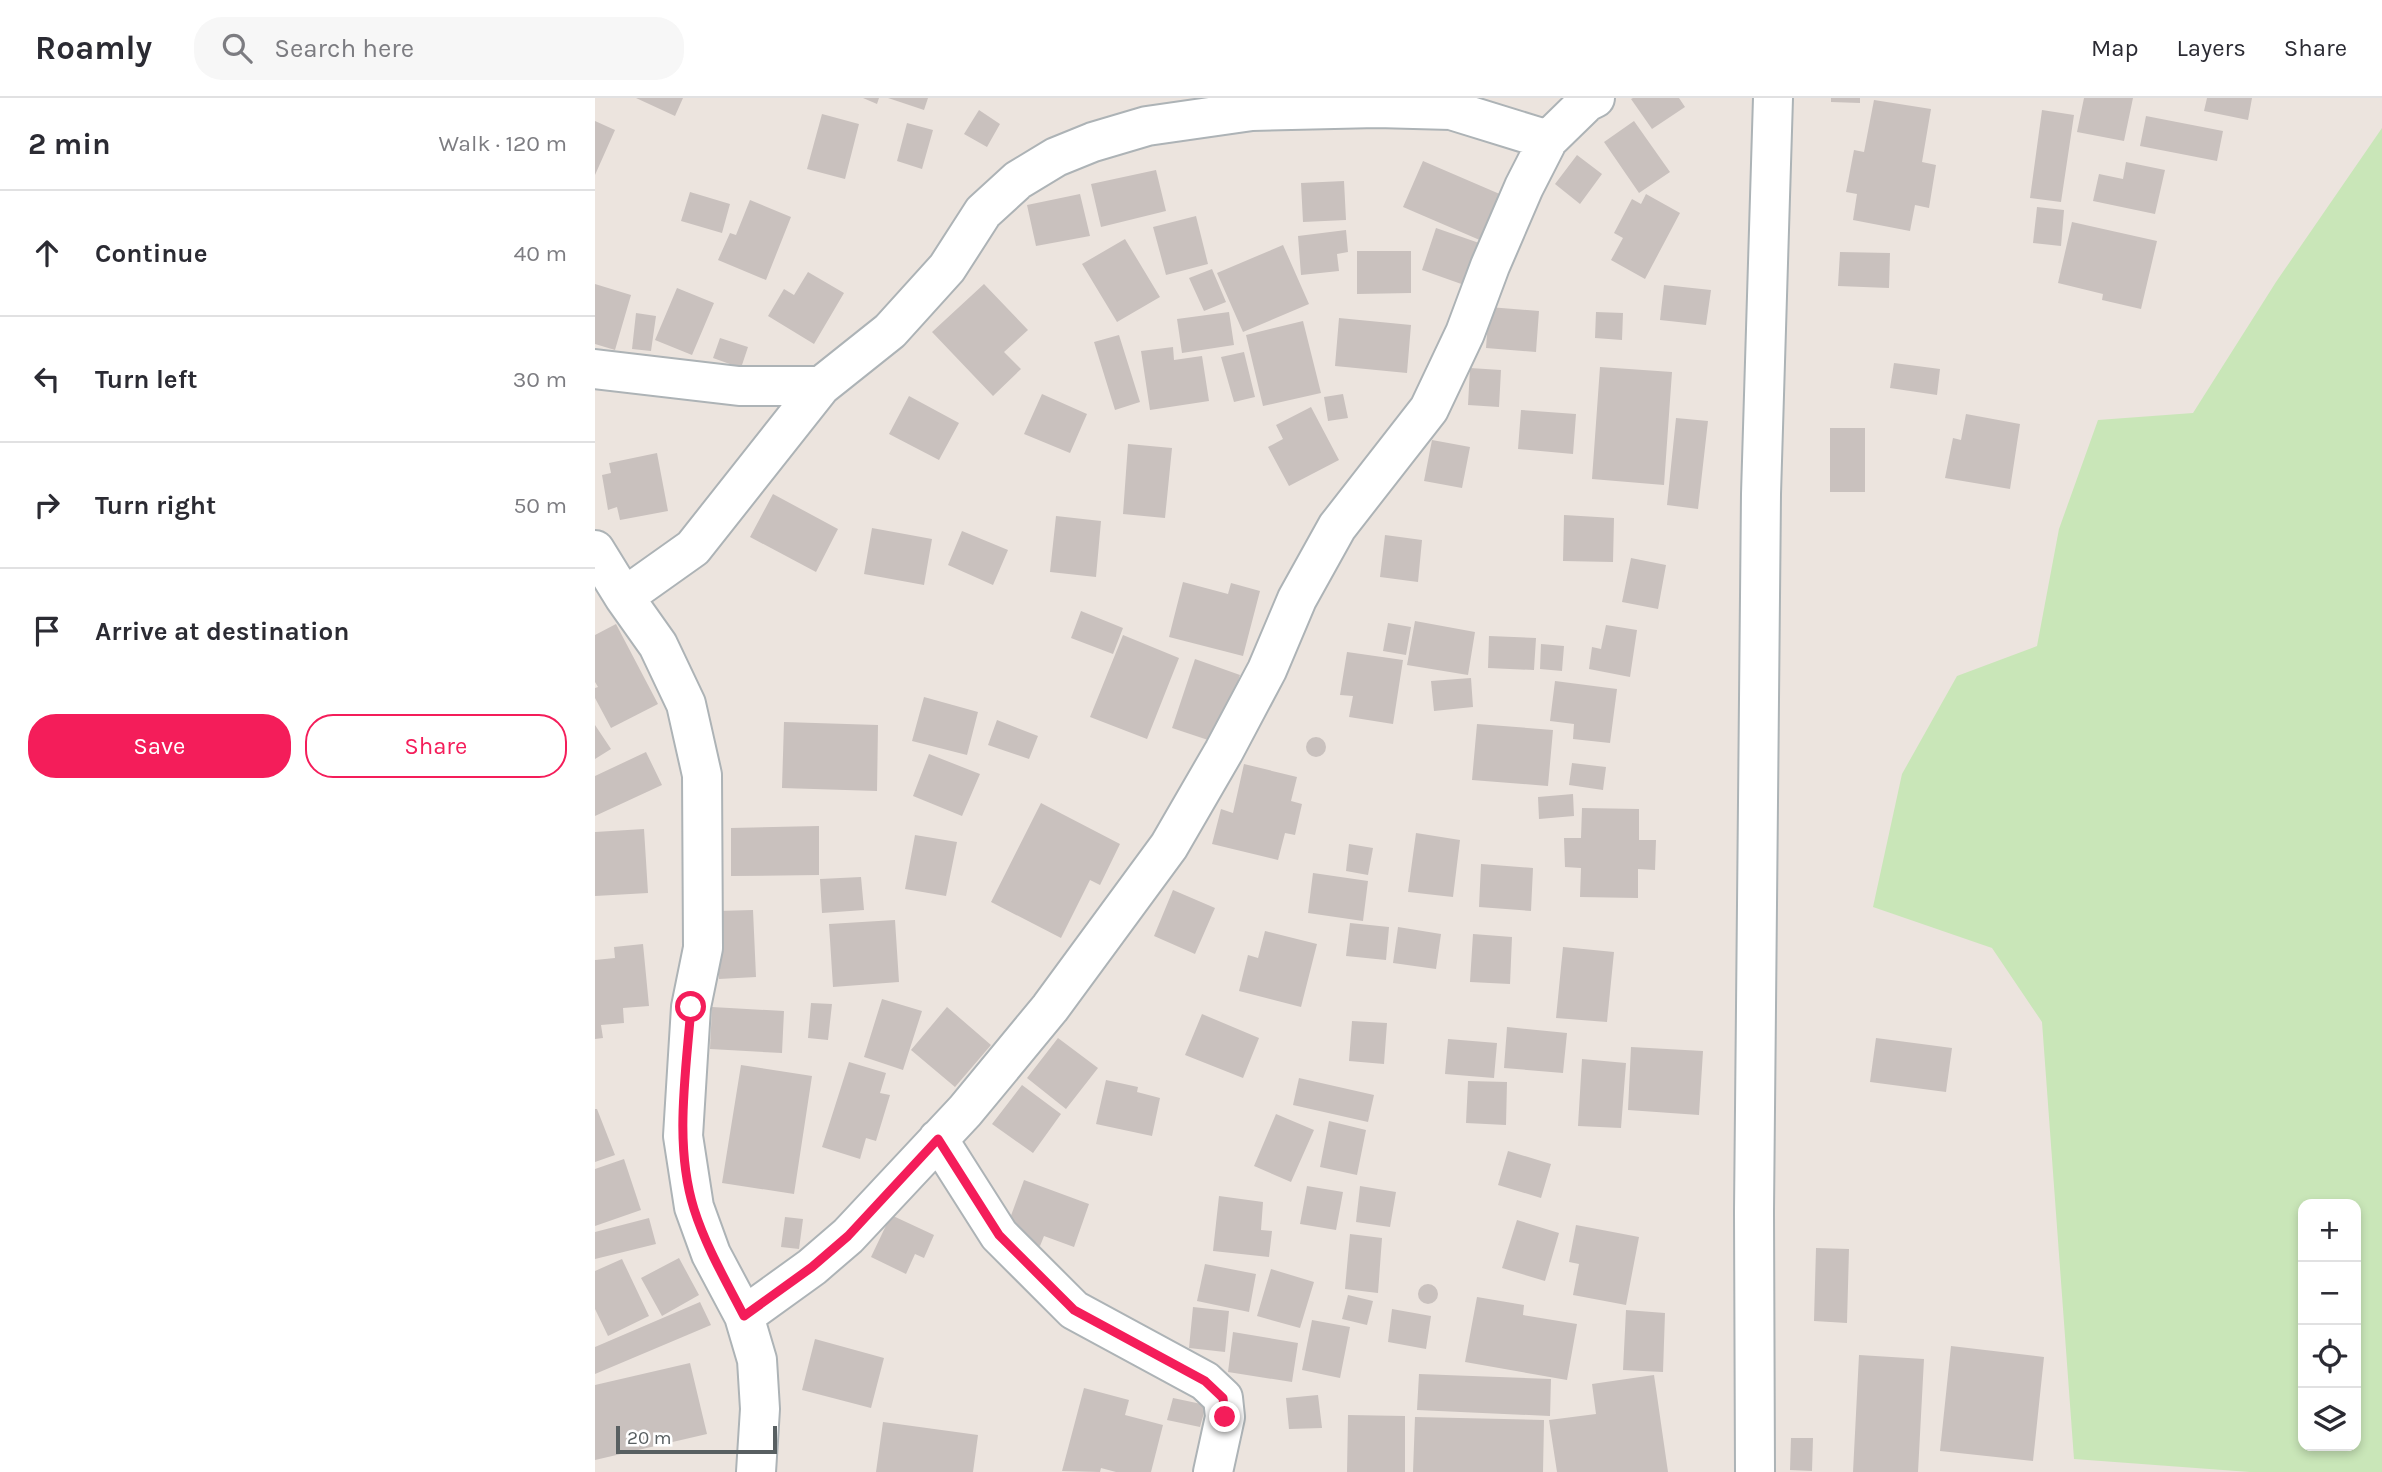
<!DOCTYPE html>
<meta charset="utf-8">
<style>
body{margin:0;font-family:Karla,sans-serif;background:#f7f7f7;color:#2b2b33}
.controls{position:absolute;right:21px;bottom:21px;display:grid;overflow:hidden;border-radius:14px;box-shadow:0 4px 10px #0003}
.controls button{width:63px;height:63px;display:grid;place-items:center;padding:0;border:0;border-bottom:2px solid #e1e1e2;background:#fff;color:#2b2b33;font:35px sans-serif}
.scale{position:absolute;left:21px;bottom:18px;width:161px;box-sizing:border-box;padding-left:7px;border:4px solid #585f61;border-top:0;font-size:19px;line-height:24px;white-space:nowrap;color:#585f61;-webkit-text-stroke:5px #fff;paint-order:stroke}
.stop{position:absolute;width:21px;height:21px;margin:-16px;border:5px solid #f41d5a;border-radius:50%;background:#fff}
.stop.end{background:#f41d5a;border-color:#fff;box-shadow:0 2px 7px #0008}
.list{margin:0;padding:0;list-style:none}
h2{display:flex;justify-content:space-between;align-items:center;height:91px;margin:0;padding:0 28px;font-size:30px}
h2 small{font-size:23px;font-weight:400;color:#7c7c81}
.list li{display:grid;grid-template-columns:46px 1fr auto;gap:21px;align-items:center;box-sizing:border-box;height:126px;padding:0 28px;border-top:2px solid #e1e1e2}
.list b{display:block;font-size:26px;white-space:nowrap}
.list em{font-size:23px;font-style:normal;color:#7c7c81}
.actions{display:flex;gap:14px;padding:21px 28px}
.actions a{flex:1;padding:16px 0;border:2px solid #f41d5a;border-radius:28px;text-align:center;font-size:24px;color:#f41d5a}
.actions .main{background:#f41d5a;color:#fff}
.icon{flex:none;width:38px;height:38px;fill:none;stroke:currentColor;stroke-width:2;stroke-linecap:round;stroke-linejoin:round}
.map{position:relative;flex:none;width:1787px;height:1374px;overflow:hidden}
header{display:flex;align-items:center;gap:42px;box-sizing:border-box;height:98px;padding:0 35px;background:#fff;border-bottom:2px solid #e1e1e2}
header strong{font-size:33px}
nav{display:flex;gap:38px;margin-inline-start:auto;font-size:24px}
.search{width:490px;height:63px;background:#f7f7f7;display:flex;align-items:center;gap:18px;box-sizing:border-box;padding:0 24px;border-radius:28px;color:#7c7c81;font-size:26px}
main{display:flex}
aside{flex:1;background:#fff}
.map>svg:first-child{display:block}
</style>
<header>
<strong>Roamly</strong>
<div class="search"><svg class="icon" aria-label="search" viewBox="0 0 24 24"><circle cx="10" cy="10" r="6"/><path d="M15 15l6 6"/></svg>Search here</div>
<nav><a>Map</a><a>Layers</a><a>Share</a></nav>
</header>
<main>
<aside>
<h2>2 min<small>Walk · 120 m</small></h2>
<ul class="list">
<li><svg class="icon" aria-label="ahead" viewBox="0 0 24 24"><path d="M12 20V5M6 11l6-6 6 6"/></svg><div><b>Continue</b></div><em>40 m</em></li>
<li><svg class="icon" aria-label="left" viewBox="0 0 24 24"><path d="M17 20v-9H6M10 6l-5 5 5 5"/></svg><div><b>Turn left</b></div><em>30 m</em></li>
<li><svg class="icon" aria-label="right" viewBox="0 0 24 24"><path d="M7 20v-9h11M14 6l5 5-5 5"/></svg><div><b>Turn right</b></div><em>50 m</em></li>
<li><svg class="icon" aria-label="arrive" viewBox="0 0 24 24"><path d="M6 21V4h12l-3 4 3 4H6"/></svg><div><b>Arrive at destination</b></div></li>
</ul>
<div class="actions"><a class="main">Save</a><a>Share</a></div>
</aside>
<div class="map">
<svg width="1787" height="1374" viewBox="0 0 1787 1374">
<rect width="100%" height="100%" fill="#ece4de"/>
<path fill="#c9e6b8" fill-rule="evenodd" d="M1787,30V1374H1655L1479,1361L1447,924L1397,850L1278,809L1307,676L1362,578L1442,548L1464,431L1503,322L1598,315L1681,184ZM1708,1106H1761V1348H1708Z"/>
<path fill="#c9c1be" d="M41,0H88L80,18Z
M268,0H284L282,6Z
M293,0H333L329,12Z
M1038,0H1084L1090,9L1057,31L1036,1Z
M1236,0H1265V5L1236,4Z
M1489,0H1538L1529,43L1482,34Z
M1612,0H1657L1653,22L1609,13Z
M1279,2L1336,11L1327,64L1341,67L1334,110L1320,107L1315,133L1258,122L1262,96L1251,94L1259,52L1269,54Z
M384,12L405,26L392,49L369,36Z
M1447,12L1479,17L1466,104L1435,100Z
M227,16L264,26L250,81L212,71Z
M1551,18L1628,33L1622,63L1545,48Z
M0,23L20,32L0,77Z
M1039,23L1075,74L1044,95L1009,44Z
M312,25L338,32L327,71L302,63Z
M982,57L1007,76L985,106L960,86Z
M828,63L907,97L887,143L808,109Z
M1531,64L1570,72L1560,116L1498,103L1504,76L1528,81Z
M561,72L571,113L506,129L496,86Z
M749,83L751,122L708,124L706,85Z
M95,94L135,106L127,135L86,123Z
M485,96L495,138L441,148L432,107Z
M1051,96L1085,115L1050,181L1016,162L1028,140L1019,135L1037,101L1046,106Z
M155,102L196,119L171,182L123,162L135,135L141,137Z
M1442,109L1469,112L1466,148L1438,145Z
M601,118L613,166L571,177L558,129Z
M1477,124L1562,143L1546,211L1507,202L1508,196L1463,185Z
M841,130L887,146L872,188L827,172Z
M751,132L753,154L742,156L744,173L706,177L703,138Z
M530,141L565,199L522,224L487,166Z
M688,147L714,206L648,234L622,175Z
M762,153H816V195L762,196Z
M1245,154L1295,155L1294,190L1243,188Z
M617,171L631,204L609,213L594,180Z
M213,174L249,195L219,246L173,218L189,191L199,197Z
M0,186L36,197L20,252L0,246Z
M389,186L433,232L409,254L426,271L398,298L337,234Z
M1069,187L1116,192L1111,227L1065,222Z
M82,190L119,205L97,257L60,242Z
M894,209L944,213L941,254L891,250Z
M634,214L639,247L587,255L582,221Z
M1001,214L1028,215L1027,242L1000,240Z
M41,215L61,218L56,253L37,251Z
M744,220L816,227L812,275L740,268Z
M708,223L726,295L668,308L651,237Z
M524,237L545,304L520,312L499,244Z
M125,240L153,249L146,270L118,260Z
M578,249L579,262L607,258L614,303L555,312L546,253Z
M649,254L660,299L639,304L626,259Z
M1299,265L1345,271L1342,297L1295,290Z
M1005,269L1077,274L1069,387L997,381Z
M875,270L906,272L904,309L873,307Z
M447,296L492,316L475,355L429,336Z
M748,296L753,320L733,323L729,299Z
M314,298L364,325L344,362L294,336Z
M716,309L744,362L694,388L673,349L688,341L681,327Z
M926,312L981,316L978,356L923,351Z
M1371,316L1425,326L1415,391L1350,380L1358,340L1366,342Z
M1081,320L1113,323L1103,411L1072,407Z
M1235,330H1270V394H1235Z
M837,342L875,349L867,390L829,383Z
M533,346L577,350L570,420L528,416Z
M62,355L73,413L25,422L22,409L13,412L7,377L16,375L14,365Z
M178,396L243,431L221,474L155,439Z
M969,417L1019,420L1018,464L968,463Z
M461,418L506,423L501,479L455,474Z
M277,430L337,441L329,487L269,476Z
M367,433L413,452L398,487L353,467Z
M790,437L827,442L823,484L785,479Z
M1036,460L1071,467L1063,511L1027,504Z
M588,484L633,496L636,485L665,493L648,558L574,539Z
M486,513L528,530L518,556L476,540Z
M820,523L880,534L873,577L812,567Z
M793,525L816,529L811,557L788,553Z
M21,526L63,606L16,630L0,600V590L3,589L0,584V537Z
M1011,527L1042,532L1035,579L994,571L997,549L1006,551Z
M528,537L584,560L552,641L495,619Z
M894,538L941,540L939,572L893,570Z
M946,546L969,548L967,573L945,571Z
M752,554L808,562L798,626L754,619L758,598L745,597Z
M600,561L645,577L622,645L577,630Z
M876,580L878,609L839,613L836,583Z
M960,583L1022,591L1015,645L978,641L979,626L955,623Z
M329,599L383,614L372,657L317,643Z
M402,622L443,638L434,661L393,647Z
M189,624L283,627L282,693L187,690Z
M882,626L958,632L953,688L877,682Z
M0,627L16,651L0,661Z
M711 649a10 10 0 1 1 20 0a10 10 0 1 1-20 0Z
M51,654L67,687L0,718V678Z
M334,656L385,676L367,718L318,698Z
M977,665L1011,669L1008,692L974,687Z
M649,666L702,679L696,703L707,706L700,737L690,735L683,762L617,746L626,711L638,715Z
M978,696L979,718L944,721L943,699Z
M446,705L525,746L505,787L495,782L466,840L396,804Z
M987,710L1044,711V742H1061L1060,772L1043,771V800L985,799L986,770L970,769L969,740H986Z
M224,728V777L136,778V730Z
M49,731L53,795L0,798V734Z
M821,735L865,742L858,799L813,794Z
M320,737L362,744L351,798L310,791Z
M754,746L778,750L773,777L751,773Z
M886,766L938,770L936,813L884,809Z
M718,775L773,783L768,823L713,815Z
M266,779L269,812L227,815L225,781Z
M578,792L620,810L600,856L559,838Z
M158,812L161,879L124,881L122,813Z
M300,822L304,884L238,889L234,826Z
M755,825L794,829L791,862L751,858Z
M803,829L846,836L841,871L798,865Z
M670,833L722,846L706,909L644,893L653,857L663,860Z
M878,836L917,839L915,886L875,884Z
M48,846L54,908L28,910L29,925L6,927L8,940L0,941V862L20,860L19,849Z
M968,849L1019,854L1012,924L961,920Z
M287,901L327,913L308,972L269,959Z
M216,905L237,906L233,942L213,940Z
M117,909L189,913L187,955L115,951Z
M352,909L396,947L360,989L316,952Z
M607,916L664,940L648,980L590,957Z
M757,923L792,925L789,966L754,963Z
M912,929L972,935L968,975L909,970Z
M463,940L503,970L471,1011L432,980Z
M1281,940L1357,950L1351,994L1275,984Z
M853,941L902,945L899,980L850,976Z
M1036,949L1108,953L1104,1017L1033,1012Z
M987,961L1031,965L1026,1030L983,1028Z
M254,964L291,975L285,995L295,997L281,1043L271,1040L265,1061L227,1049Z
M146,967L217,978L199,1096L127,1085Z
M704,980L779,997L773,1024L698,1007Z
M511,982L543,989L542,994L565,1000L557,1038L501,1026Z
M873,983L912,984L911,1027L871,1025Z
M427,987L466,1016L438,1055L397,1026Z
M0,1011H2L20,1057L0,1064Z
M681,1016L719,1032L696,1084L659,1068Z
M734,1023L771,1032L762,1077L725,1069Z
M913,1053L956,1066L946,1100L903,1087Z
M29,1061L46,1112L0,1128V1071Z
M429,1082L494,1106L479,1149L449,1138L445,1148L410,1134Z
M712,1088L748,1094L741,1132L705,1126Z
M765,1088L801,1094L795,1129L761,1124Z
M624,1098L668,1104L666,1132L677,1133L674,1159L618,1153Z
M296,1117L339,1137L329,1160L320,1156L311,1176L276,1159Z
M190,1119L208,1121L204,1151L186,1149Z
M54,1120L61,1146L0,1161V1134Z
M922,1122L964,1135L950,1183L907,1170Z
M981,1127L1044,1139L1031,1207L978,1197L984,1166L974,1164Z
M755,1136L787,1140L783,1195L750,1191Z
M1221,1150L1254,1151L1252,1225L1219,1223Z
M84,1160L104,1197L67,1218L46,1180Z
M27,1161L54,1218L13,1238L0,1211V1173Z
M610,1166L661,1176L654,1214L602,1203Z
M676,1171L719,1184L705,1230L662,1218Z
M823 1196a10 10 0 1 1 20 0a10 10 0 1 1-20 0Z
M753,1197L778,1203L772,1227L747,1221Z
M882,1199L929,1207L928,1217L982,1226L972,1282L870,1264Z
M105,1204L116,1227L0,1276V1249Z
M598,1209L634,1213L630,1254L594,1250Z
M797,1211L836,1218L831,1251L793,1244Z
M1031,1212L1070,1215L1068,1274L1028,1272Z
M717,1222L755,1229L745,1280L707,1272Z
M638,1234L703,1245L697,1284L633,1274Z
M220,1241L289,1260L276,1310L207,1292Z
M1356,1248L1449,1259L1438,1363L1345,1353Z
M1264,1257L1329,1261L1323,1374H1258Z
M95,1265L112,1336L0,1362V1287Z
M824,1276L956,1281L955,1318L822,1312Z
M1059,1277L1073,1374H962L954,1322L1001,1316L997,1286Z
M489,1290L534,1302L530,1317L568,1327L556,1374H521L506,1370L505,1374L467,1373Z
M723,1297L727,1330L694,1331L691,1300Z
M578,1300L611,1307L605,1329L572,1322Z
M753,1317L810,1318V1374H752Z
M820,1319L949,1322L948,1374H818Z
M288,1324L383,1337L378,1374H281Z
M1196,1340H1218L1217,1373L1195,1372Z"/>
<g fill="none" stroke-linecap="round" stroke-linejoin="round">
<g stroke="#adb3b6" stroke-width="42">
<path id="street" d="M0,271L144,288H226L295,233L352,170L388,114L423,82L461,59L498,44L552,28L657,13L782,10L856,12L953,42
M0,452L29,499L63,547L91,606L107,677L108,850L96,909L88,1038L99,1109L116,1156L149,1218L162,1262L165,1311L161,1374
M29,499L98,450L226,288
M343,1041L404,1137L479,1212L610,1283L628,1300L630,1319L618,1374
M149,1218L217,1169L253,1138L370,1013L455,910L574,748L629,653L672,572L702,501L742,429L834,311L870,235L895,168L929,89L953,42L992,4L1000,0"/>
</g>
<g stroke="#acb3b6" stroke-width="42">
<path id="secondary" d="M1160,1374L1159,1114L1166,396L1178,0"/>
</g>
<use href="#street" stroke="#fff" stroke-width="38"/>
<use href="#secondary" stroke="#fff" stroke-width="38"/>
</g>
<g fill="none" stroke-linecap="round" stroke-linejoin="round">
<path stroke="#f41d5a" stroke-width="9" d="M96,909C91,975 79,1047 99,1111C111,1149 131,1183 149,1218L217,1169L253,1138L343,1041L404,1137L479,1212L610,1283L628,1300L630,1319"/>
</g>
</svg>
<div class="controls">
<button>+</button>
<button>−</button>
<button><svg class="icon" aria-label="locate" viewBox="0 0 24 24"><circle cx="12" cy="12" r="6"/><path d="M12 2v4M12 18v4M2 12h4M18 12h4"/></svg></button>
<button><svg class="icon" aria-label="layers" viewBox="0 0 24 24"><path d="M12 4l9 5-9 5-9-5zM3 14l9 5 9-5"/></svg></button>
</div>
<div class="scale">20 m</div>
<div class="stop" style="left:96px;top:909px"></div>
<div class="stop end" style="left:630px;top:1319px"></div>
</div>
</main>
